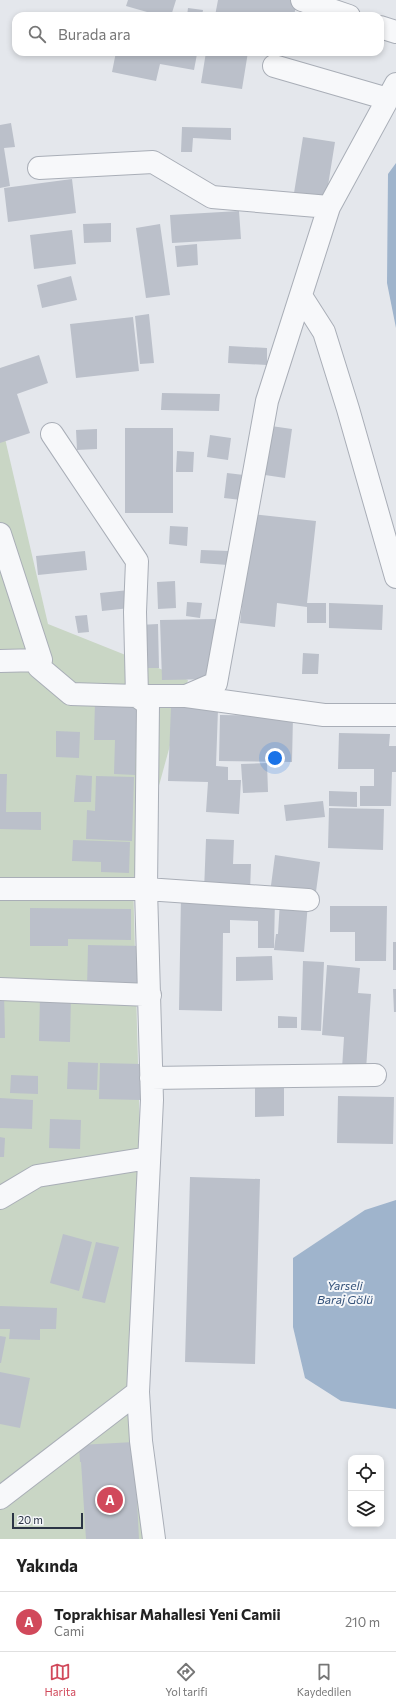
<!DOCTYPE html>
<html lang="tr">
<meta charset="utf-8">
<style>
body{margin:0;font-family:Commissioner,sans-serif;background:#f6f6f6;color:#222}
.controls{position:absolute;right:12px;bottom:12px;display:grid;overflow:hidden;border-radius:8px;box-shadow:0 2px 6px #0003}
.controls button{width:36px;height:36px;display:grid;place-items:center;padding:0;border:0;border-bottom:1px solid #e0e0e0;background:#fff;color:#222;font:20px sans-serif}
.scale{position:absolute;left:12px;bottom:10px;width:71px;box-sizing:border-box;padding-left:4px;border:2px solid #2b3445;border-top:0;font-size:11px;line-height:14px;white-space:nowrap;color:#2b3445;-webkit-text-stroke:3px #f4f6f9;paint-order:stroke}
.you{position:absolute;left:275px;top:758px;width:14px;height:14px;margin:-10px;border:3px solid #fff;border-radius:50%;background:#1a73e8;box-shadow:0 0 0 6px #1a73e833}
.badge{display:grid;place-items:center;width:26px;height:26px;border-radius:50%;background:#d1495b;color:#fff;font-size:13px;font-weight:700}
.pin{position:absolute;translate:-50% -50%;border:2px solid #fff;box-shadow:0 1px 4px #0006}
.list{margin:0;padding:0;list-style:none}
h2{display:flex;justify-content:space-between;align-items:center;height:52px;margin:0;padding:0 16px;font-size:17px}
h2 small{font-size:13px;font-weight:400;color:#767676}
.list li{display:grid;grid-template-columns:26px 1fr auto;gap:12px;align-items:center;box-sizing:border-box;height:60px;padding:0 16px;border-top:1px solid #e0e0e0}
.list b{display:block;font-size:15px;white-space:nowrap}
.list p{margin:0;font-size:13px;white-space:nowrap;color:#767676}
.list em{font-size:13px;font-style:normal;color:#767676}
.icon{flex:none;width:22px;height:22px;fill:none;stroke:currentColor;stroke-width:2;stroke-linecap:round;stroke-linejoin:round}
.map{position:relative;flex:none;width:396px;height:1539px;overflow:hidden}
.search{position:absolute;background:#fff;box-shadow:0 2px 6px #0003;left:12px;right:12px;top:12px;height:44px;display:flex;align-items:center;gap:10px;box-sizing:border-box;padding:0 14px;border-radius:12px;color:#767676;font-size:15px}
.sheet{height:112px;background:#fff}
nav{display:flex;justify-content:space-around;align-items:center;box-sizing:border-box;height:56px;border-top:1px solid #e0e0e0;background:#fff;font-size:11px;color:#767676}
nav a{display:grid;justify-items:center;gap:2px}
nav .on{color:#d1495b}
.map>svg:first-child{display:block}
</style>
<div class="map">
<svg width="396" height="1539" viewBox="0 0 396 1539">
<rect width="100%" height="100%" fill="#e4e7ec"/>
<path fill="#c9d6c5" d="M0,417L48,624L188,680L133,880L151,1539H0Z"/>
<path fill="#9fb4cc" d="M396,163V328L387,283L388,174Z
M396,1200V1409L341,1401L305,1378L293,1327V1258L365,1210Z"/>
<path fill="#bbc0ca" d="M128,0H176L171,16H161L126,6Z
M218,0H297L294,16H215Z
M188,8L203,10L202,16H187Z
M116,52H185L197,54L194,70L160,64L156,81L112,72Z
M206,52H248L242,89L201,83Z
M11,123L15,147L4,148L10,186L0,188V125Z
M182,127L231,128V140L193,138L192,152H181Z
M303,137L335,142L326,198L294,193Z
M72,179L76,213L8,222L4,188Z
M239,211L241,239L172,243L170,215Z
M111,223V242L84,243L83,224Z
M160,224L170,295L146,298L136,228Z
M72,230L76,264L34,269L30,235Z
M197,244L198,265L177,267L175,246Z
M71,276L77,300L42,308L37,285Z
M149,314L154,363L140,364L135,316Z
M133,317L139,371L76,378L70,324Z
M229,346L267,348V365L228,363Z
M39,355L48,383L17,394L30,433L0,443V368Z
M162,393L220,394L219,411L161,410Z
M271,426L292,429L285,478L265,475Z
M125,428H173V513H125Z
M97,429V449L77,450L76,430Z
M210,435L231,438L228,460L207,457Z
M177,451L194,452L193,472H176Z
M227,473L244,475L241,500L224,498Z
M252,514L316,521L307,603H326V623H307V607L277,603L275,627L240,623Z
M170,526L188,527L187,546L169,544Z
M201,550L229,551L228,565L200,563Z
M85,551L87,570L38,575L36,556Z
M175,581L176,608L158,609L157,582Z
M129,590L130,608L102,611L100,593Z
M187,602L202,603L200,618L186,616Z
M329,603L383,605L382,630L329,628Z
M87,615L89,632L78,633L75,616Z
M216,619L217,679L162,680L160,620Z
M158,624L159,668H140L139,625Z
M303,653L319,654L318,674H302Z
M95,701L137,702L135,775L114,774L115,740H94Z
M171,707L218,709L216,766L228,767V780H241L239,814L206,812L208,782L168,781Z
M220,715L293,716L292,762L219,761Z
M56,731L80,732L79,758L56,757Z
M339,733L390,734L389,746H396V772H392L391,806H360V786H374V769H338Z
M267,763L268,792L243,793L241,764Z
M0,774H7L6,812H41V830L0,829Z
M76,775L92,776L91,802H74Z
M96,776L134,777L132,841L86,839L87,810L95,811Z
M329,791L357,792V807L329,806Z
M323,801L325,817L286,821L284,805Z
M329,808L384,809L383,850L328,848Z
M206,839L234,840L233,864H251L250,892L204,891Z
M73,840L130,842L129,873L101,872V862L72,861Z
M275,855L320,862L315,899L270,893Z
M181,895L275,898L274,948H258V921L230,920V933H223L222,1011L179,1010Z
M280,901L308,903L304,952L274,950L276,934H278Z
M330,906H387L386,961H355V932H330Z
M30,908L131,909V940L68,939V946H30Z
M393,942H396V970H393Z
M88,945L142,946V989L87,988Z
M272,956L273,980L236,981V957Z
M303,961L324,962L321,1031L301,1030Z
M327,965L360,968L358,993L371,994L366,1070L342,1069L344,1037L322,1035Z
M393,989H396V1012H394Z
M0,992H4L5,1038H0Z
M40,995H71L70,1042L39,1041Z
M278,1016L297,1017V1028H278Z
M68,1062L98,1063L97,1090L67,1089Z
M100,1063L142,1064L141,1100L99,1099Z
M11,1075L38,1076V1094L10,1093Z
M255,1083H284V1116L255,1117Z
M338,1096L394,1097L393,1144L337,1143Z
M0,1098L33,1100L32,1129L0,1128Z
M50,1119L81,1120L80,1149L49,1148Z
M0,1137L5,1138L4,1157H0Z
M190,1177L260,1179L255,1364L185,1362Z
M63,1234L92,1242L79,1291L50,1283Z
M96,1242L119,1247L105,1303L82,1298Z
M0,1306L57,1308L56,1329H40V1340L9,1339L10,1329H0Z
M0,1336L6,1337L1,1363H0Z
M0,1372L30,1378L20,1428L0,1424Z
M134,1442L139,1539H86L81,1462H80L79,1445Z"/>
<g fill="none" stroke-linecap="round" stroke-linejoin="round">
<g stroke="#a9aeb7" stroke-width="24">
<path id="minor" d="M302,0L349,16
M380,27L396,32
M274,66L388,99
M39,168L153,162L212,197L329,207
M301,296L324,332L348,409L396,577
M52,434L137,561L135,612L137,696H186L216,683L267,401L329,207L396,84
M0,534L41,660L39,667L71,694L137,696L148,704L146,889L152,1100L138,1392L141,1441L154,1539
M0,661L41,660
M186,696L324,715H396
M0,889H146L308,900
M0,989L150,995
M151,1078L375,1075
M0,1198L37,1176L149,1158
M0,1498L138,1392"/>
</g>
<use href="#minor" stroke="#f7f8fa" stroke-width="22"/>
</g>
<g text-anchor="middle" stroke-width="4" stroke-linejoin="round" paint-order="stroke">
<g font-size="12" font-style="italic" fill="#34527a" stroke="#f4f6f9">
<text x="345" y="1290">Yarseli<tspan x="345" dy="14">Baraj Gölü</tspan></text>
</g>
</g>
</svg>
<div class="controls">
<button><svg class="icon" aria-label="locate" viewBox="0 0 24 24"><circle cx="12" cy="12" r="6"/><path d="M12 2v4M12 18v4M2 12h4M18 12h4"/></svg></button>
<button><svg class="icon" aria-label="layers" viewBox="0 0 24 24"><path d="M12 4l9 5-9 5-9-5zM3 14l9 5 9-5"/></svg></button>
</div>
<div class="scale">20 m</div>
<div class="you"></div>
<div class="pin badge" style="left:110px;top:1500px">A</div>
<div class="search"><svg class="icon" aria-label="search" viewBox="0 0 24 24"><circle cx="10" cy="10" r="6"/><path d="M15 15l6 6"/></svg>Burada ara</div>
</div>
<section class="sheet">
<h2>Yakında<small></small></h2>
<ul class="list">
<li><span class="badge">A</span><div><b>Toprakhisar Mahallesi Yeni Camii</b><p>Cami</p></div><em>210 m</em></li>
</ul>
</section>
<nav>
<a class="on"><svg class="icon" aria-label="map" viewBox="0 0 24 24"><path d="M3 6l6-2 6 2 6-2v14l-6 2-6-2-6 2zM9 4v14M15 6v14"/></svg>Harita</a>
<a><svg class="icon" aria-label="directions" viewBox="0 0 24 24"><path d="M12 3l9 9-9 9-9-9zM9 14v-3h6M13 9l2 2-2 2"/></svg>Yol tarifi</a>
<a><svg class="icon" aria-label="saved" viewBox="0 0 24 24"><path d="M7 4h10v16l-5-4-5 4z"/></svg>Kaydedilen</a>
</nav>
